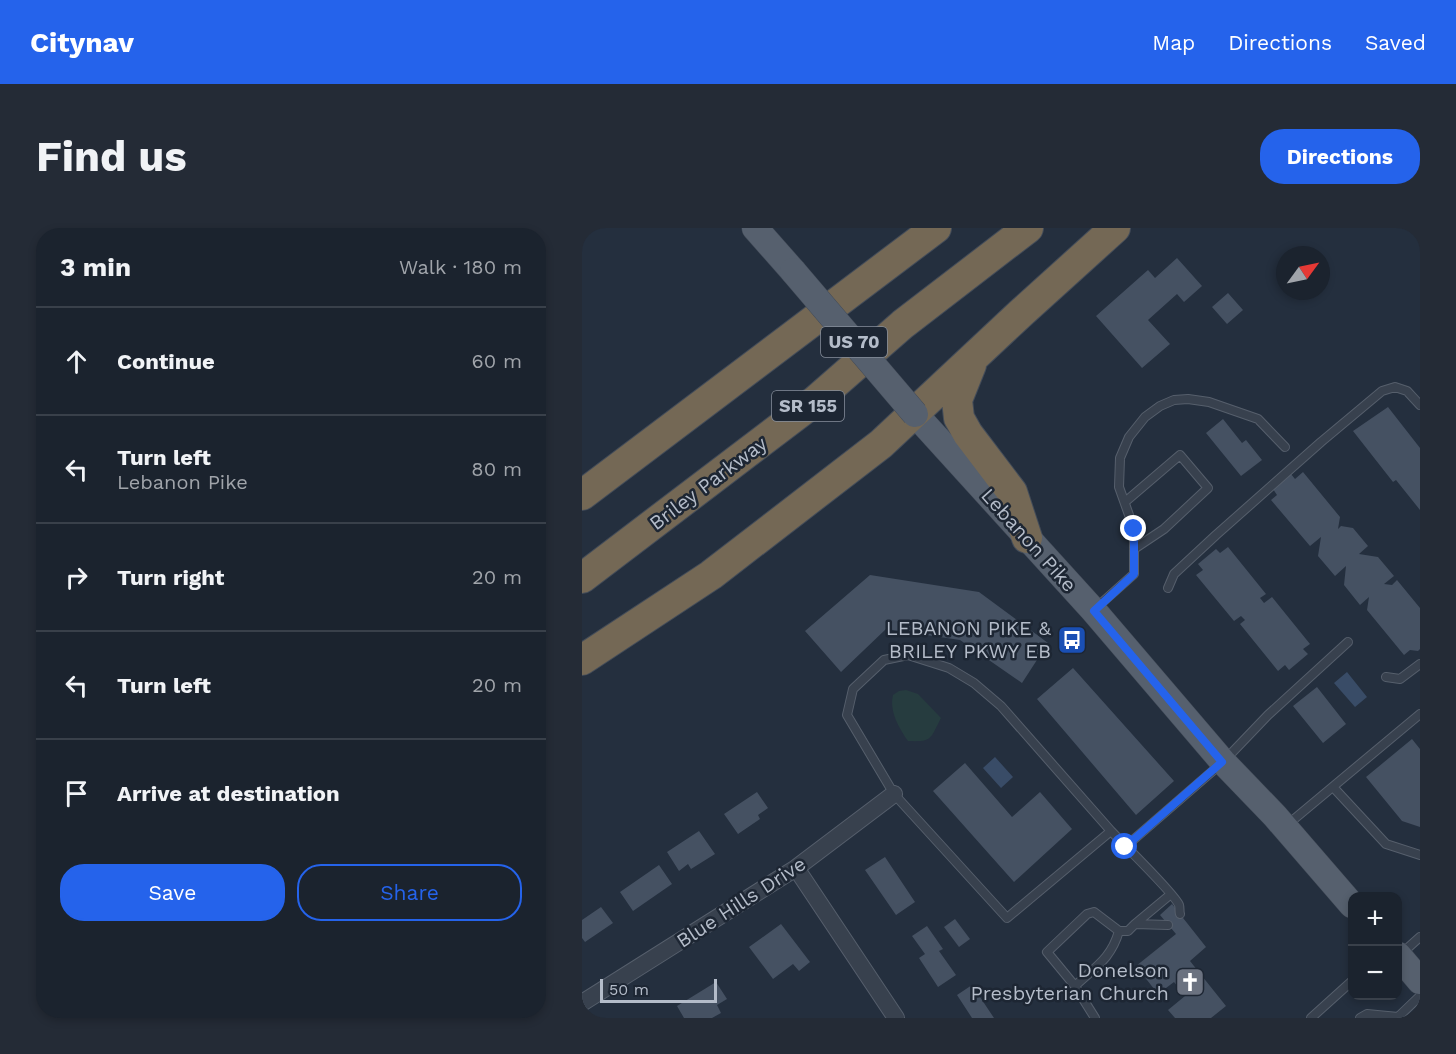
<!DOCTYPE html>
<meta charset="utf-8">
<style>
body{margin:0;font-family:"Work Sans",sans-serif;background:#242b36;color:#f1f3f6}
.controls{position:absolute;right:18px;bottom:18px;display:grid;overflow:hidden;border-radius:12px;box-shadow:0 3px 9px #0003}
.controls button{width:54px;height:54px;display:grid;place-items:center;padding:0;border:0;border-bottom:2px solid #39404a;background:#1b232e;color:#f1f3f6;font:30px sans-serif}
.compass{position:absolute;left:694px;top:18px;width:54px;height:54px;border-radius:50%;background:#1b232e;box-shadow:0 3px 9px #0003;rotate:57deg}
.scale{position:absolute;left:18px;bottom:15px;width:117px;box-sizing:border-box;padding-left:6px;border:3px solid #b4bcc9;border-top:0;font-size:16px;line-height:21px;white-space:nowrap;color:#b4bcc9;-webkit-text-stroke:4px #1d2633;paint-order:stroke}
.stop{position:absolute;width:18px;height:18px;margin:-14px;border:4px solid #2563eb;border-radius:50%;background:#fff}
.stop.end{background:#2563eb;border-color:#fff;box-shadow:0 2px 6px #0008}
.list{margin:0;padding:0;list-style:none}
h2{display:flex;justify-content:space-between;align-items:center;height:78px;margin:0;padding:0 24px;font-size:26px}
h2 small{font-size:20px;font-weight:400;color:#a0a4aa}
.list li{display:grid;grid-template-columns:39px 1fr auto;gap:18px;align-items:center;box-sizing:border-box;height:108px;padding:0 24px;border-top:2px solid #39404a}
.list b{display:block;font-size:22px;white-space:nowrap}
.list p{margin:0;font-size:20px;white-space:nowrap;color:#a0a4aa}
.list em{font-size:20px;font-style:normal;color:#a0a4aa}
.actions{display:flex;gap:12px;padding:18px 24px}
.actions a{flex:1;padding:14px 0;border:2px solid #2563eb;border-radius:24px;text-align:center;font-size:21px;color:#2563eb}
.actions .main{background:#2563eb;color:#fff}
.icon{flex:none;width:33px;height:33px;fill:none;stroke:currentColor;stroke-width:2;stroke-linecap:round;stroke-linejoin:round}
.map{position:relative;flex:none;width:838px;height:790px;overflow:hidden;border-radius:24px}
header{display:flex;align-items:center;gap:36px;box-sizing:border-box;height:84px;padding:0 30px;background:#2563eb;color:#fff}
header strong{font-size:28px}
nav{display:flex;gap:33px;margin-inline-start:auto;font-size:21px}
.intro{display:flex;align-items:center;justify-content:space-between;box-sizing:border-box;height:144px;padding:0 36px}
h1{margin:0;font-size:42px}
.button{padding:15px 27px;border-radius:24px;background:#2563eb;color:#fff;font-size:21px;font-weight:700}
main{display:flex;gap:36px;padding:0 36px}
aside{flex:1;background:#1b232e;border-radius:24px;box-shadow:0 3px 9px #0003}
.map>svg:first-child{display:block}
</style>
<header>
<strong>Citynav</strong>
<nav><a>Map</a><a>Directions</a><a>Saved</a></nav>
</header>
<div class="intro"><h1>Find us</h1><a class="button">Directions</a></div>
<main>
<aside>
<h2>3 min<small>Walk · 180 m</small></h2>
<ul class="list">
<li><svg class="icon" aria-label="ahead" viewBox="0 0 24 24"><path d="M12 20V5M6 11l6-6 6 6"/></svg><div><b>Continue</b></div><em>60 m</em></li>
<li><svg class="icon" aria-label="left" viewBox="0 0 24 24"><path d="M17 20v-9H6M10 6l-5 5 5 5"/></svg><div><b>Turn left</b><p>Lebanon Pike</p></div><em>80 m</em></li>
<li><svg class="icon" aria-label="right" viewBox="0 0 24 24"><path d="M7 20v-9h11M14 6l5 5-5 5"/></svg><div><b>Turn right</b></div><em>20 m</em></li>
<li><svg class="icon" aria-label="left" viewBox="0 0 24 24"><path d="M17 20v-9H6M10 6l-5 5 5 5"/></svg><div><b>Turn left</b></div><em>20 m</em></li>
<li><svg class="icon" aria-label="arrive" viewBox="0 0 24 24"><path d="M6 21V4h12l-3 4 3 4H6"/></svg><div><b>Arrive at destination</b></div></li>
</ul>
<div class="actions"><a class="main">Save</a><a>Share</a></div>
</aside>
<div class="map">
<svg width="838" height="790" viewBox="0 0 838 790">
<rect width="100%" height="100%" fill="#242f3e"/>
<path fill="#263c3f" d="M324,462L336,466L359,490C348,511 351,514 326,513C317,500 307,483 311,467L317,463Z"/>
<path fill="#394c67" d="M765,444L785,469L773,479L752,455Z
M413,529L431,549L419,560L401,540Z"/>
<path fill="#455162" d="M595,30L620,58L602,74L595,66L566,92L588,116L560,140L514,88L566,42L573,50Z
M646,65L661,82L645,96L630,79Z
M806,179L838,220V282L814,252L811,254L771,203Z
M641,191L660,215L664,212L680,232L659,248L624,205Z
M721,244L758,289L756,301L759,298L771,300L786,318L777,326L796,329L812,348L802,356L810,357L815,352L838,380V421L836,423L828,422L822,427L785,382L787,369L778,377L762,357L764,338L753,348L736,328L739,309L728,318L689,272L695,267L691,261L709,246L713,251Z
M646,319L684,366L678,370L682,375L690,369L728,416L721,421L726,426L707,442L703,437L696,443L658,396L663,392L659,388L652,393L614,347L621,342L616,336L634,321L638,325Z
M288,347L397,364L466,415L440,455L378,412L304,401L259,444L223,403Z
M491,440L592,553L554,587L455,471Z
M735,459L764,496L741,515L711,478Z
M830,511L838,521V599L820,593L784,549Z
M383,535L430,589L458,564L490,601L432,654L351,563Z
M175,564L186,580L176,587L178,591L156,606L142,586Z
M117,603L133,626L109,641L106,636L97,643L85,624Z
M303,629L333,674L314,687L283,642Z
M77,637L90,656L51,683L38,664Z
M590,676L624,719L608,733L644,778L629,790H593L586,782L603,768L592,754L576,766L554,738L594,706L578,687Z
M19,679L31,695L3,714L0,710V692Z
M373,691L388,711L377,719L362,699Z
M199,696L228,734L217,743L211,736L191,751L167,719Z
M345,698L361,721L357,723L374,747L356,759L337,730L343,726L330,708Z
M134,754L145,771L135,777L139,785L130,790H102L95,778Z
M390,757L412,790H390L375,767Z"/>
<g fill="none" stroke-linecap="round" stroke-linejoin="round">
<g stroke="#565f6c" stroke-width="10">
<path id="service" d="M543,274L598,227L626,260L582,301L552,321
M586,360L592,346L634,307L739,214L800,163L813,159L825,163L838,177
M514,380L552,346V301L537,259L538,230L547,209L563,189L578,178L592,172L606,171L627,174L676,191L703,219
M804,449L818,451L838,436
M751,559L804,616L838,627
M705,597L838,486
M529,603L425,690L312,566L265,487L271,461L302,432L326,427L367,440L392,455L419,478L529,603C541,616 593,666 597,677C598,680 597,683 598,686
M543,619L641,534L686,487L766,414
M553,696L589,666
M537,703C529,731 513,739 493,758L465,724L505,686L512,684L537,703H546L553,696L586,697
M819,726L838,709
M493,758L513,790
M729,790L770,753
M778,790L785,786L816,789
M815,790L838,768"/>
</g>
<g stroke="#565f6c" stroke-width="18">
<path id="minor" d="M214,640L314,790
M0,775L214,640L312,566"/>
</g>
<g stroke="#414a57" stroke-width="27">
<path id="primary" d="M173,0L211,43
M333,186L512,383L641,534L693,588L770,677
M816,727L838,753"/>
</g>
<g stroke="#434c59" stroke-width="32">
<path id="motorway" d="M389,137L375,172L377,190L386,206L430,264L445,310
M0,267L354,0
M0,350L233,173L321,96L446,0
M0,432L129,347L299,216L439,85L533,0"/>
</g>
<use href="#service" stroke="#38414e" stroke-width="8"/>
<use href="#minor" stroke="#38414e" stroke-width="16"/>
<use href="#primary" stroke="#56606e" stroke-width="26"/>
<use href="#motorway" stroke="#746855" stroke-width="30"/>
<g stroke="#414a57" stroke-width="27" stroke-linecap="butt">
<path id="primary-bridge" d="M211,43L333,186"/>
</g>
<use href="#primary-bridge" stroke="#56606e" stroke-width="26"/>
</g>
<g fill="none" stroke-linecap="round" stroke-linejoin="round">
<path stroke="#2563eb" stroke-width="8" d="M543,619L640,534L512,383L552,346V301"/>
</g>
<defs>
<g id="bus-square" transform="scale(1.5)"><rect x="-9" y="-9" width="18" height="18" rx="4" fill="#1a4fb4" stroke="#1d2633"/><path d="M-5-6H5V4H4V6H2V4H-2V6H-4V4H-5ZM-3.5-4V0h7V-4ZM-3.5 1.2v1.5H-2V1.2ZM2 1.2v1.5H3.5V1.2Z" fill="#fff"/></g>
<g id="church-square" transform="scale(1.5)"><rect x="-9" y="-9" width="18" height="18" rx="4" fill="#6b7280" stroke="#1d2633"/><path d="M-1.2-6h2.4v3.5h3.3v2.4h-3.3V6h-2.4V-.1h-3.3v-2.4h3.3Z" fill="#fff"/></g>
</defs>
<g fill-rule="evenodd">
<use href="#bus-square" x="490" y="412"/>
<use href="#church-square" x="608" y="754"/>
</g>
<g text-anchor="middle" stroke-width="5" stroke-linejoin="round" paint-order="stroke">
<g fill="#1d2633" stroke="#878f9c" stroke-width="1.5">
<rect x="239" y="99" width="66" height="30" rx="4.5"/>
<rect x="190" y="163" width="72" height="30" rx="4.5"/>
</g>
<g font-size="18" font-weight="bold" fill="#b4bcc9">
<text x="272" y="120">US 70</text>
<text x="226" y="184">SR 155</text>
</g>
<g font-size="20" fill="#b4bcc9" stroke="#1d2633">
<text transform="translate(126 255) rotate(-37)" y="7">Briley Parkway</text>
<text transform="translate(447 312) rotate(48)" y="7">Lebanon Pike</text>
<text transform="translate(159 674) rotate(-33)" y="7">Blue Hills Drive</text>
</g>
<g font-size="20" fill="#b4bcc9" stroke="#1d2633" text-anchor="end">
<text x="469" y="407">LEBANON PIKE &amp;<tspan x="469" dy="23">BRILEY PKWY EB</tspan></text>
<text x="587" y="749">Donelson<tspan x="587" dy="23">Presbyterian Church</tspan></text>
</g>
</g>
</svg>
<div class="controls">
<button>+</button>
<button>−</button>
</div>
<svg class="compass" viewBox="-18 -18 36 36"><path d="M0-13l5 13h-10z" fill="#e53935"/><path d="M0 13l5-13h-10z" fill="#a0a4aa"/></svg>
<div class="scale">50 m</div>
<div class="stop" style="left:543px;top:619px"></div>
<div class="stop end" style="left:552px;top:301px"></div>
</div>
</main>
